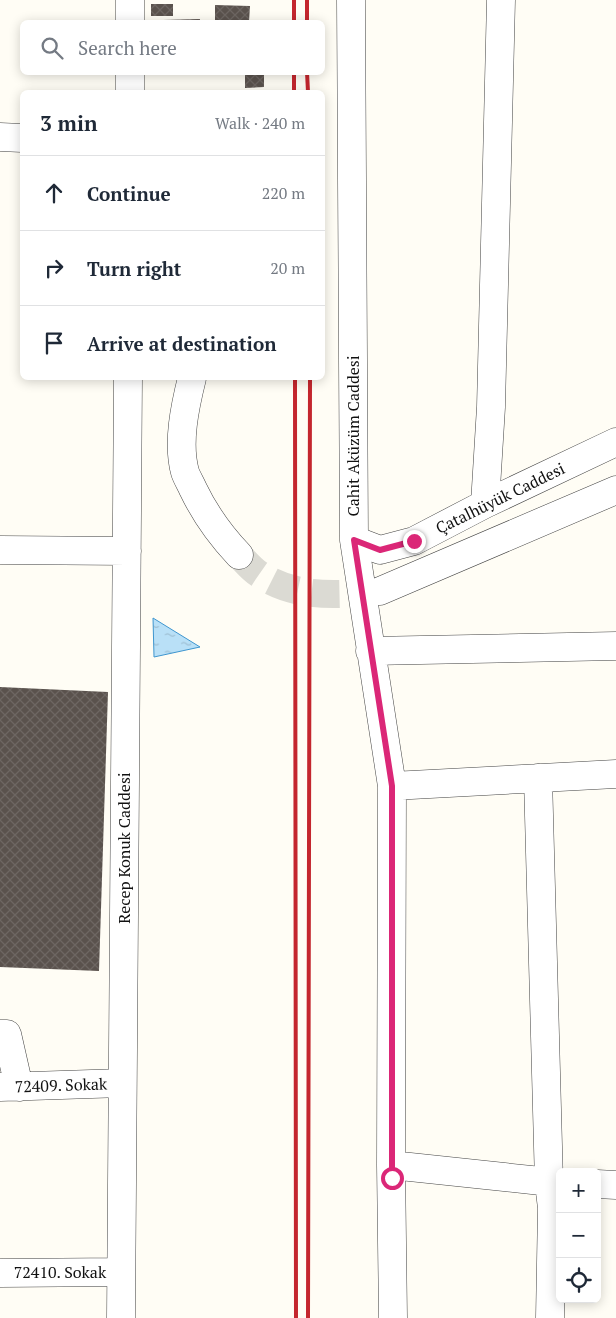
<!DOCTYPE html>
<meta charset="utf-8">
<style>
body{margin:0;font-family:"PT Serif",serif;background:#f6f6f7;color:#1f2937}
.controls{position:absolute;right:15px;bottom:15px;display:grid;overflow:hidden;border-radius:8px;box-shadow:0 2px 12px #0003}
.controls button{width:45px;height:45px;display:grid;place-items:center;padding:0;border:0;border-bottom:1px solid #e0e1e3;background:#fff;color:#1f2937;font:25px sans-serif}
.stop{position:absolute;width:15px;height:15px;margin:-11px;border:4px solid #db2777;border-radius:50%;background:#fff}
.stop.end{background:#db2777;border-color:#fff;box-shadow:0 1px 5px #0008}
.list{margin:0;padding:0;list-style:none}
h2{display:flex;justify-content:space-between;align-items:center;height:65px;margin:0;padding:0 20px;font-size:21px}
h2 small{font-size:16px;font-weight:400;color:#747a83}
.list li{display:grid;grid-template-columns:32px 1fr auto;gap:15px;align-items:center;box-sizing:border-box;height:75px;padding:0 20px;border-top:1px solid #e0e1e3}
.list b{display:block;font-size:19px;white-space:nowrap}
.list em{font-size:16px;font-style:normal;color:#747a83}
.icon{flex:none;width:28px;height:28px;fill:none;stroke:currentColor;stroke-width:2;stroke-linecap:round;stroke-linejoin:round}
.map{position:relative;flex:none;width:616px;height:1318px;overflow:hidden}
.search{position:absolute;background:#fff;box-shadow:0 2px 12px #0003;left:20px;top:20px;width:305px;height:55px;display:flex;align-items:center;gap:12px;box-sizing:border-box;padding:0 18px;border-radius:8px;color:#747a83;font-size:19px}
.panel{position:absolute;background:#fff;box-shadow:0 2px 12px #0003;left:20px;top:90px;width:305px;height:290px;border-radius:8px}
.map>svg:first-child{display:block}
</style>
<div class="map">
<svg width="616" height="1318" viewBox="0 0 616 1318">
<defs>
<pattern id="water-ripples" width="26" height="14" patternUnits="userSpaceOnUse" patternTransform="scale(1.25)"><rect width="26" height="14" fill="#b9e0f7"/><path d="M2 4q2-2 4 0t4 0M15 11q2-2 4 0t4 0" fill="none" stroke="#9ebfd3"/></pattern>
<pattern id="building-cross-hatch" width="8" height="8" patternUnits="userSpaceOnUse" patternTransform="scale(1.25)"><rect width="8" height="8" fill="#5a524d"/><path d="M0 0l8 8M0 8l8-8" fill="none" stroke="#6d6662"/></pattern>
</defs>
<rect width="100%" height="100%" fill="#fffdf5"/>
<path fill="url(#water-ripples)" stroke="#3f96cf" d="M153,618L200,647L154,657Z"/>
<path fill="url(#building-cross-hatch)" d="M151,4H173V16H151Z
M215,5L250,6L249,22H215Z
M200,19V22H163V20Z
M245,72H264V87L245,88Z
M0,687L108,692L99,971L0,967Z"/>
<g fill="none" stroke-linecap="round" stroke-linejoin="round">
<path stroke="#dbdad3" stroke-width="28" stroke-dasharray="28 14" stroke-linecap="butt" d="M239,555C245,561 251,569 259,574C295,599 339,595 380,591"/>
<g stroke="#444" stroke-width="29">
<path id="minor" d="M130,0V22
M351,0L354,540L392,786L391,1165L393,1318
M130,72V92
M0,137L22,138
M192,378C185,406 177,443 185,472C187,478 191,484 193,489C205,514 220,535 239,555
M485,504L491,407L501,0
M354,540L380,550L414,541L485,504L616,442
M0,550L127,551
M380,591L616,490
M370,651L616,646
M538,778L549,1183L552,1208L550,1318
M392,786L616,774
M0,1034H7L19,1087
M0,1087L122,1083
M391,1165L560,1183
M597,1184L616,1185
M0,1273L121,1272
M121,1318L128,378"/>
</g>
<use href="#minor" stroke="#fff" stroke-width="28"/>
<path stroke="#c4262e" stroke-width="4" d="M294,0V22
M307,0V22
M294,72V92
M307,72L308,92
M295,378L296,1318
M308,1318L310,378"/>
</g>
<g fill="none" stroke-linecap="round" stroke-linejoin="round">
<path stroke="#db2777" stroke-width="6" d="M392,1178V786L354,540L380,550L414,541"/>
</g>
<g text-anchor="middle" stroke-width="5" stroke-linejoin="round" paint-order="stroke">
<g font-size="16" fill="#111" stroke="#fff">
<text transform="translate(353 436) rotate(-90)" y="6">Cahit Aküzüm Caddesi</text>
<text transform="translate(500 498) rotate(-26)" y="6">Çatalhüyük Caddesi</text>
<text transform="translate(124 848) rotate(-90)" y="6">Recep Konuk Caddesi</text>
<text transform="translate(61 1085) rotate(-2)" y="6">72409. Sokak</text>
<text x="60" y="1278">72410. Sokak</text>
</g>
</g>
</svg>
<div class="controls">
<button>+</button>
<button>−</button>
<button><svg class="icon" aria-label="locate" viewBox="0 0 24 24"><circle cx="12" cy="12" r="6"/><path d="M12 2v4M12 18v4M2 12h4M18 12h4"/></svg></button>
</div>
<div class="stop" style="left:392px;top:1178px"></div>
<div class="stop end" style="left:414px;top:541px"></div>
<div class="search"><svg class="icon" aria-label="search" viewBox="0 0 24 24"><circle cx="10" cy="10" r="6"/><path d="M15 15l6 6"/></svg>Search here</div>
<section class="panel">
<h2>3 min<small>Walk · 240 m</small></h2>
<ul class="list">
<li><svg class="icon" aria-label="ahead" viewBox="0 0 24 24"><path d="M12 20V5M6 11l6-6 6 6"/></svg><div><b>Continue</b></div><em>220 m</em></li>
<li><svg class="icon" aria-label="right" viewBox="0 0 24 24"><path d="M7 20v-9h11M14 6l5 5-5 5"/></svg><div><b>Turn right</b></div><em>20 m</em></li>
<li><svg class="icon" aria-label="arrive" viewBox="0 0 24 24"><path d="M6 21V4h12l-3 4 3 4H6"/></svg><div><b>Arrive at destination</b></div></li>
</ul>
</section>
</div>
